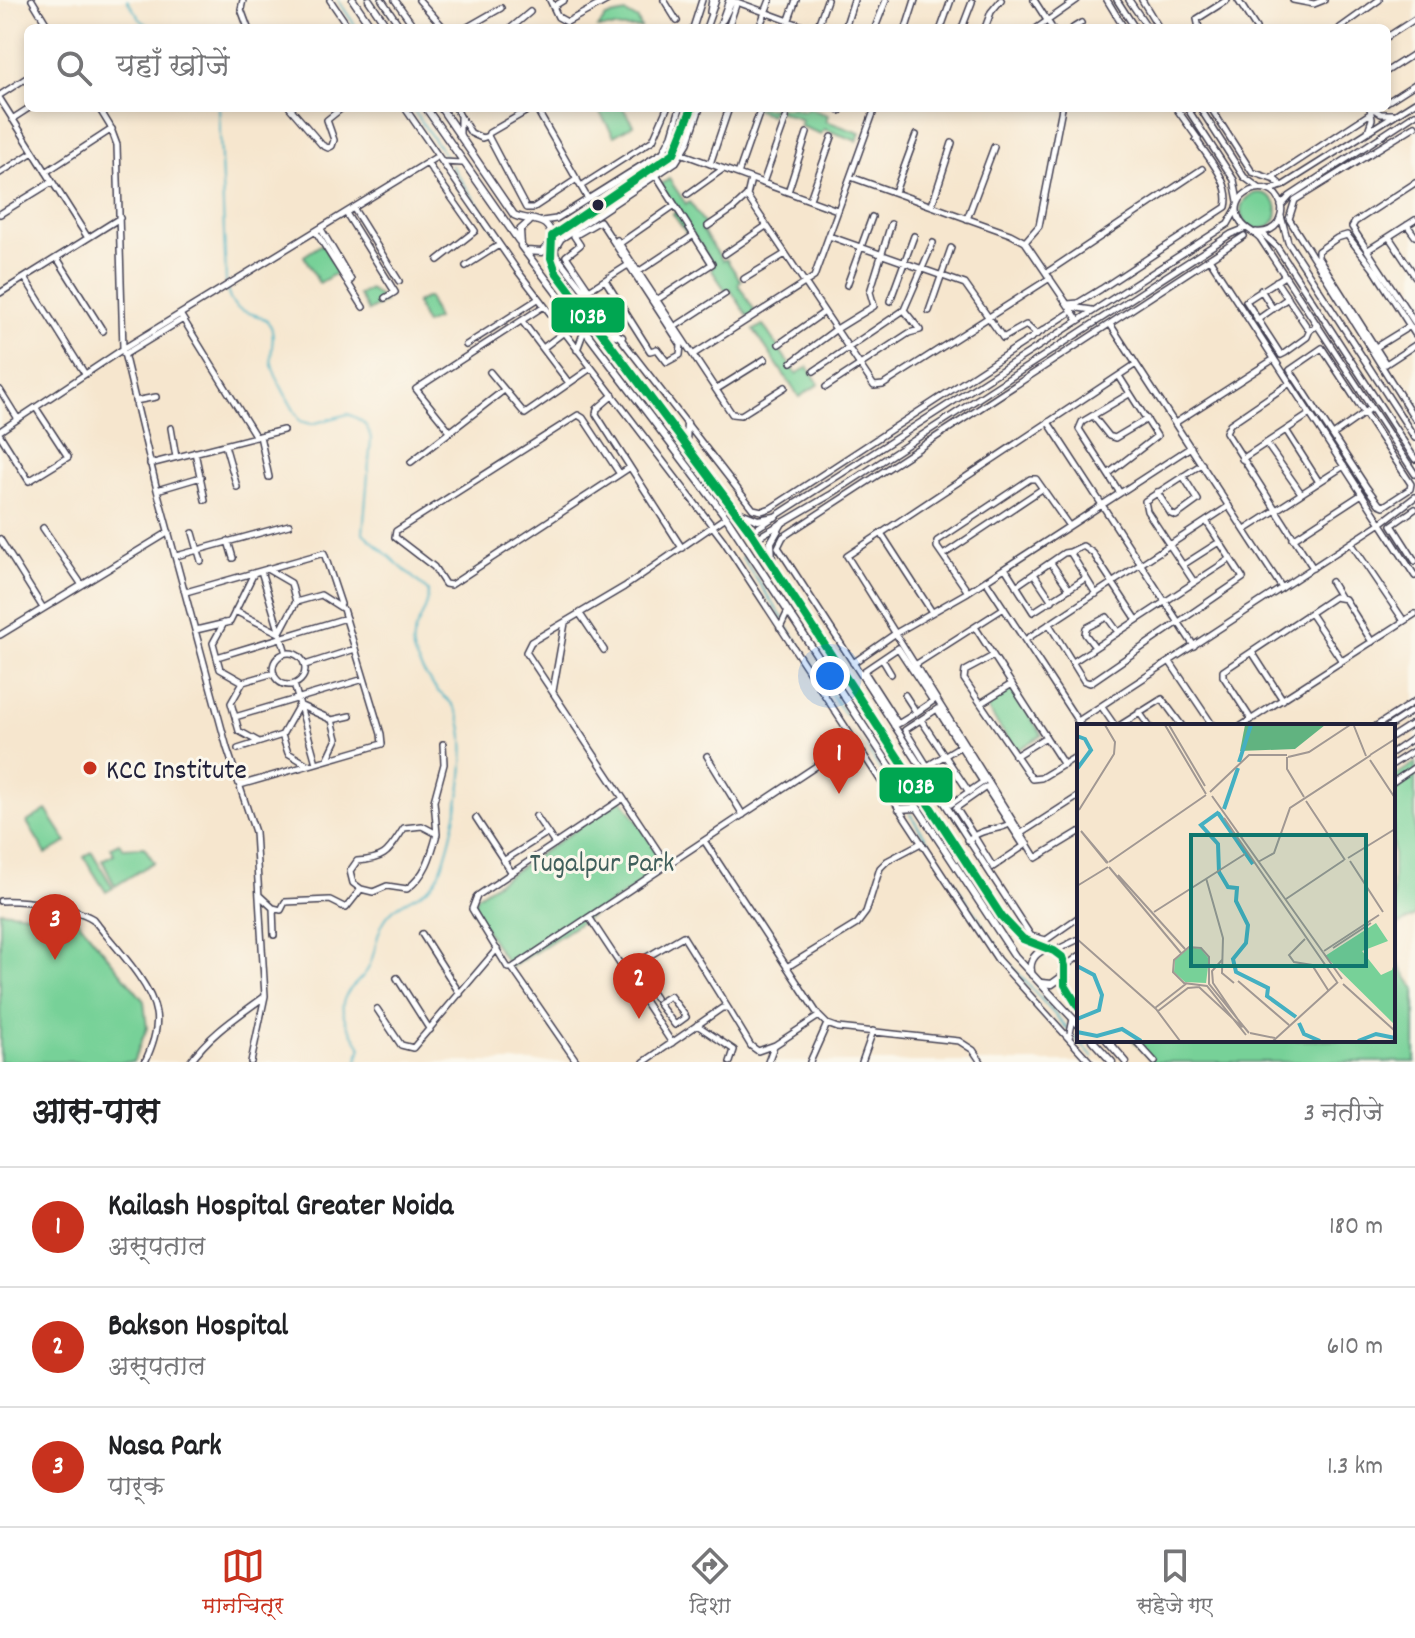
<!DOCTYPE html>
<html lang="hi">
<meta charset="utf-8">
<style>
body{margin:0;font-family:Dekko,"Playpen Sans Deva",sans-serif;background:#f6f6f6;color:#202124}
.you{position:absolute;left:830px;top:676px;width:28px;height:28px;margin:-20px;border:6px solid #fff;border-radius:50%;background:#1a73e8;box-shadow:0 0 0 12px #1a73e833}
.badge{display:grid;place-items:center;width:52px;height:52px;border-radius:50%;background:#c8321e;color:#fff;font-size:26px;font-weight:700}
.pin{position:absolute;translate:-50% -66px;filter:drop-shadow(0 2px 4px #0008)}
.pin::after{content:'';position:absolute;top:42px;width:28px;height:24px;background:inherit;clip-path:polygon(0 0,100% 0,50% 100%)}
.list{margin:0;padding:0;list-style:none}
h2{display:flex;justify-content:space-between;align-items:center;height:104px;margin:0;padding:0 32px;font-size:34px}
h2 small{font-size:26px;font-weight:400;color:#757577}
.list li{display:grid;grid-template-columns:52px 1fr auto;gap:24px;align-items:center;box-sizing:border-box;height:120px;padding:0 32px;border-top:2px solid #e0e0e0}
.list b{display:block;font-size:30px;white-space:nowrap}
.list p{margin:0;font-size:26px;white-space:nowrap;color:#757577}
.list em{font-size:26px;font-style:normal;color:#757577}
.icon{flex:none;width:44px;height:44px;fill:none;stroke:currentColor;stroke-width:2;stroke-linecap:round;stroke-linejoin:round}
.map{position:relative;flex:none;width:1415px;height:1062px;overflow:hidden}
.search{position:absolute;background:#fff;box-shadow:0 4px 12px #0003;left:24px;right:24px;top:24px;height:88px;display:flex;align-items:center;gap:20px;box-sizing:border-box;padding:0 28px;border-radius:12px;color:#757577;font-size:30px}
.sheet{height:464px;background:#fff}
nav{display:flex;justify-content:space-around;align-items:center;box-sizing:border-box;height:112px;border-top:2px solid #e0e0e0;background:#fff;font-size:22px;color:#757577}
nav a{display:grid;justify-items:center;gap:4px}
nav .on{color:#c8321e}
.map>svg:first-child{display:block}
</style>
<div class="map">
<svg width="1415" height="1062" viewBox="0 0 1415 1062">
<rect width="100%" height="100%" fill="#fbf7ec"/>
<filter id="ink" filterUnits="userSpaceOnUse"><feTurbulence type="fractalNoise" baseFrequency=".0125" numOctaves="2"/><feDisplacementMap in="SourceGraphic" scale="16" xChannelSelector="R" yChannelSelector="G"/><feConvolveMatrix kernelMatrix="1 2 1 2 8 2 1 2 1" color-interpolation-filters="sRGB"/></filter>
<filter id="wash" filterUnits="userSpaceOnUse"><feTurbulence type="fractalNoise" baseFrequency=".006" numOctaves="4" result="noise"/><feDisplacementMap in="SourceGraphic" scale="32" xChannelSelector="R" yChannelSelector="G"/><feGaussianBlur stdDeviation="1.8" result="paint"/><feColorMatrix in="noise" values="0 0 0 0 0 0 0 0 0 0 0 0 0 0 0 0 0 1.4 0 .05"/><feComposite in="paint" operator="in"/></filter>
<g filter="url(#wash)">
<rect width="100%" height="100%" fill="#f6e6ce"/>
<path fill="#77d198" stroke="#4c7a6a" stroke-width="2" d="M626,13L638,20L641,28H598L606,17Z
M597,108H623L633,125L614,136Z
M752,108H794L804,111L808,108L828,115L826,121L860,133L857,141L824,129L821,134L800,126L802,120L773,109L770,115Z
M669,179L686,204L690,202L706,226L702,230L723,261L726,259L741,281L738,284L756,313L749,318L730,289L726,291L711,269L714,266L693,234L689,237L673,214L677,211L660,185Z
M1241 211a18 18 0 1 1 36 0a18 18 0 1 1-36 0Z
M322,244L338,272L319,283L304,256Z
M370,289L385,301L368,311L359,295Z
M428,297L437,319L425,324L416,302Z
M763,325L796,374L808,367L819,384L799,397L754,330Z
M1011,687L1042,735L1016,751L984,704Z
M1415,763V916L1393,928V777Z
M622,799L668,866L510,968L472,909L477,896Z
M46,810L67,842L46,854L27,822Z
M119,843L123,848L144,847L154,862L115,886L102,860L114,854L111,847Z
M92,852L113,888L106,892L84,857Z
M0,911L77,919L144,1001L147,1028L133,1062H0Z
M1393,956L1415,989V1062H1153L1133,1040H1393Z"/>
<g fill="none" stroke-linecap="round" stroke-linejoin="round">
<path stroke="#44b0c2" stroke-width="2" d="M127,0L140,19L151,28
M338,0L357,28
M219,108L226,283
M412,108L448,160
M451,165L500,237
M227,289C232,321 262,307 271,327C276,337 269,352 272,364C277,384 291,403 300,421L312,424L348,414C362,420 368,424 371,439L363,533L428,591C430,614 406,631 414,654C418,665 429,681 437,690C442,696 450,700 454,707C476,739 454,837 440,872C431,896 405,896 390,913C375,929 377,952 368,969C361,982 346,988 343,1003C340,1018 354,1035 361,1047L357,1062
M742,557L783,619
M788,628L845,715
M866,747L903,805
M910,814L1001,953
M1005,959L1068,1029
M1075,1037L1093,1057"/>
</g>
</g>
<g filter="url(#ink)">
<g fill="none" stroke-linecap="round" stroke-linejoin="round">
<g stroke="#423f51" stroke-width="8">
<path id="minor" d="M32,0L49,28
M243,0L241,9L248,28
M330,0L349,28
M382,0L401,28
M395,0L415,28
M419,0L444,28
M550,0L558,17L567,22L608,0
M664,0L677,21
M1034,0L1052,28
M1107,0L1124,28
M1117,0L1135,28
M1129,0L1148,28
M1142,0L1159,28
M1238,0L1256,28
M1293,0L1314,4L1324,0
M737,2L808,28
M553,7L564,0
M710,12L712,0
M723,20L733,0
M466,28L501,8
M511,28L530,12
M693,28L702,0
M706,28L716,0
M719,28L729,0
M728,28L737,2
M759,28L770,0
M786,28L796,0
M817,28L827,0
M845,28L854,0
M875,28L886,0
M906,28L915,0
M941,28L951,0
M962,28L972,2
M985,28L991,12L1001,0
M1037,28L1077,0
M1073,28L1081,23
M1199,28L1197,19L1227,0
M1340,28L1379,0
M1387,37L1415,19
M1387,71L1415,53
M0,95L28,77
M0,99L88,238
M1387,102L1415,84
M99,108L110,126L117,145L123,349L157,490L227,748L255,832L265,996L251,1062
M290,108L322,145L328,148L332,146L334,140L327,120L342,108
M405,108L517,270L723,540L998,960L1090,1062
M456,108L460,116V134
M532,108L489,133L488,136L526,208H533L577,179
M536,108L588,199
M700,108L688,143L676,162L561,239L555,249L556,255L753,509L762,511L771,508L1068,314
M811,108H817
M1176,108L1198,139
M1187,108L1234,180L1238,201
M1200,108L1244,177L1259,188
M1211,108L1252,172L1275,180L1282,186
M1372,108L1381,114H1393
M840,111L841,108
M460,116L471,133L482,138L488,136
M12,119L29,108
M1415,126L1295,200L1289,219L1415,419
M1368,131L1372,119L1370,108
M683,154L837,210
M443,162L462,163
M427,163L475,231L438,260
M710,164L729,108
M46,172L112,129
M0,173L33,152
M738,174L759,114
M656,175L712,264L658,299
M851,177L1010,234L1025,242L1078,320
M1272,178L1371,113
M751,179L747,196L874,386L883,385L1050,278
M763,183L786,118
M1415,183L1355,222L1352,227L1415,323
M581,186L653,140L667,108
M1271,190L1282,186L1415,102
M788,192L807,133
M895,192L916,135
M688,194L723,169
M810,199L832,137
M932,205L952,143
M1281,206L1290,196L1415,114
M354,209L399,281
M346,213L395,292L385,298
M0,214L52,182
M1281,216L1288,242L1415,438
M967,219L994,147
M542,221L556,219L663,152L672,135L680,108
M1407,225L1415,236
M708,226L733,209L747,196
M321,229L351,280
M316,232L363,307
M1256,232C1265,233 1272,231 1278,223C1281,217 1283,211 1281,204C1271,173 1223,194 1241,222C1246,230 1254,231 1260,238L1415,474
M1262,233L1277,247L1415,459
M552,236L674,153L692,108
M829,236L965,284L1003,338L1026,325L1036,334
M1389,237L1415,276
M617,240L732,414L741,415L785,387
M1025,242L1039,226L1062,108
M619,244L675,205
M1368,250L1415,220
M725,254L766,226
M57,258L103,331
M1210,260L1415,576
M466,266L499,245
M638,272L694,235
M1046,273L1202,169
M1283,277L1246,301L1281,355L1285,353L1307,337L1310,330L1316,326
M25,278L85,374
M744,279L785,254
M1276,281L1309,330
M847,285L872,217
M589,290L566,256L580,245L574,236L600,221L681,345L680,355L667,362L657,349L650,351L605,280
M589,290L628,265
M1261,290L1273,309
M0,293L120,218
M890,301L914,236
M1068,304L1078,303L1101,289L1226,207C1232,183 1208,158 1196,139
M1071,307L1092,310
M929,311L951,248
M180,314L256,437
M1257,320L1288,298
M522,321L569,383
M1110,324L1282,588
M676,326L725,294
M1415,334L1375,271L1347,235L1337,238L1318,251V257L1386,364L1415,345
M779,344L823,313
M466,345L538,299
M1376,347L1410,326
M543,348L564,332
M1322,348L1411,484L1410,489L1384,506L1379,504L1367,488L1290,370Z
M577,350L584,331
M694,354L814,277L875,108
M124,355L183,319
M792,362L835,330L874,306L870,292L891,224
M814,371L904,310L933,243
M490,372L525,414L591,368
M1290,383L1230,424L1226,432L1313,568
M826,387L909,333L920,330L904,310
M717,389L765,359
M0,390L18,419
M613,395L597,409L596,414L682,548
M135,401L156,397
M1093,416L1109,436L1115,438L1147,419
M1048,422L1194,646
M1175,423L1274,359
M171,428L176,457
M1286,430L1319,482
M0,431L123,349L438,156
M450,431L416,389L544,306
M0,435L29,481L68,457L36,408
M1333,435L1370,409
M260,436L269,477
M1266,443L1301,493
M225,445L237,487
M195,452L205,500
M1242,459L1310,414
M411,462L504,390
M150,464L283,430
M620,474L583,418L578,415L396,531L395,537L434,567L445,584L451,585L629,468
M1108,474L1157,436L1119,376
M157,490L201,477
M1157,492L1171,514L1176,516L1198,500L1183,476
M1120,493L1079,429L1082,422L1129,394
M1415,509L1392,525L1415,561
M43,528L82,585
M1245,530L1344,466
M751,532L1228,224L1237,208
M193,533L201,561
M881,533L932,612
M0,539L43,608
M755,539L830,495L1231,234L1246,228
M1293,539L1362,494
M228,541L233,558
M1351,543L1404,621
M1070,552L1083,546L1093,553L1137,620
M943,555L1042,489
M176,556L289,525
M1051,563L1069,589
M1183,565L1219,542
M1005,568L1033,612L1086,578
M267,569L291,583L296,602L280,632
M261,571L286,653
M1034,574L1052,601
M986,581L1081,726
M1194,582L1147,511L1145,501L1202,464
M1331,582L1340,597
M1016,586L1064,553L1070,552L1096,594
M186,592L324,553L341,604
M968,592L937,547V541L1030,479H1036L1069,526
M235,611L279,633
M1310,613L1342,661
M580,614L604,650
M224,623L213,643L220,669L243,682L274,673
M1049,624L1084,681L1090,683L1243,578L1206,521
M975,627L1064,765
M780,628L788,611
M196,630L230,622L254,573
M0,635L169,532
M1025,640L1229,506
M1095,647L1085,634L1086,628L1107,617L1118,632
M1252,652L1283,700
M273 669a16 16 0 1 1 32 0a16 16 0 1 1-32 0Z
M993,656L965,671L964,679L1032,779L1041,778L1079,755
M217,657L346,618
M882,659L891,674
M1073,662L1230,559
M1170,662L1213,726
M853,663L896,633L968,592L1191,447
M305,665L355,649
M915,665L1004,608
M243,682L231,703L239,731L259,742
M294,684L316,763
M553,691L565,623
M905,695L916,712
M981,703L1012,684
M1101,706L1115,726
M937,709L983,782L951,804L905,730Z
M1139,712L1149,726
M235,717L364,679
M1251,719L1223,676V671L1334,597L1345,599L1372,642
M332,720L350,716
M921,720L969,792
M1078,721L1381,523L1415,497
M894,726C908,719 920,710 933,701L898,648L864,671L898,724
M1119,726L1162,699L1182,726
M1241,726L1415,614
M1376,726L1415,701
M1389,726L1415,709
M1393,736L1415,722
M238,749L282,735
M1393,752L1415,737
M707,756L743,815
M1015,756L1046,737
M1393,764L1415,750
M308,765L288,753L282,735L299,705L332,720L337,739L328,758
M926,767L962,745
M1393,782L1415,767
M240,785L382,744L381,734L343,609L321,595L296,602
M622,799L477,896L472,909L508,968H512L854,741
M536,816L555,844
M476,818L512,873
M1079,832L1036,858L847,556L1136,364
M437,834L434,801L444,764L443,744
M1020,834L1079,796
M967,840L974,836L956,808L986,787L1024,846L993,867L974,836C987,827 1000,831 1013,822
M705,842L819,1016L827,1024L838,1028L959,1041L973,1050L981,1062
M503,861L547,833
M668,866L526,652L531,642L624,587L726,517
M260,896L273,908L274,935
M0,901C25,900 72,906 93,919C112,944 151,982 156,1013C159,1029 152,1047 145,1062
M273,908L281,910L285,902L330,900L346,908L361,889L373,892L387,886L407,889C426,875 431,856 437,834L422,826L404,828C388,852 387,859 357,861L350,871L353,883L361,889
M589,917L672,1043
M1079,917L1046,940L1031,936L778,547L783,537L792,531L1244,236
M422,934L460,994
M1054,951L1079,939
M1066,966L1079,956
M787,967L857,924L866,912L880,868L887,861L921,843
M512,968L577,1062
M397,978L430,1030
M670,996L686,1017L675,1025L658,1003Z
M655,998L635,969V964L683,936L728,1008
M377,1009L401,1045L413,1048L497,949
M697,1025L734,1050L730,1062
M1069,1038L1073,1019
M1135,1040L1155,1062
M190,1062C210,1034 237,1017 264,997
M644,1062L722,1008H728L751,1046L758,1051L775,1045L819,1016
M768,1062L774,1046
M810,1062L827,1024
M862,1062L873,1031"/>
</g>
<g stroke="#423f51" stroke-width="9">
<path id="major" d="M353,0L372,28
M369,0L388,28
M426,108L519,241
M441,108L514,215C524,220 537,218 545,224C554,231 550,240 551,249C551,266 560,277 569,291L662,411L751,532L973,874C988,894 1003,923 1023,939C1034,948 1055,947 1062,957C1068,965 1063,972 1064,981C1066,992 1072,999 1079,1008
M529,222L520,230L521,246L726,517L1015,956L1079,1025
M526,251L542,252L550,244
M599,330L622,337
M686,443L687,423
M738,512L758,520L775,517
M772,560L771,542L782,523
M899,809L916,808
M1032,975C1028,964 1033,954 1044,950
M1042,983L1052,984L1063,976
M1092,1040L1112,1062
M1107,1040L1126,1062"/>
</g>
<use href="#minor" stroke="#fff" stroke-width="5"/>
<use href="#major" stroke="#fff" stroke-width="6"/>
<g stroke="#fbf7ec" stroke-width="14">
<path id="bus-1" d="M692,108L674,153L552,236L551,258L556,272L751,532L1002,917L1023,939L1054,951L1062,957L1065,966V985L1079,1008"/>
</g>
<use href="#bus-1" stroke="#00a651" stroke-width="8"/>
</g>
</g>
<circle fill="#22223b" stroke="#fbf7ec" stroke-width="3" cx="598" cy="205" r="7"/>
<circle fill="#c8321e" stroke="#fbf7ec" stroke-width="3" cx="90" cy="768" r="8"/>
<g text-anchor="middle" stroke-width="6" stroke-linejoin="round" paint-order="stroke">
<g font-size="28" fill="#22223b" stroke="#fbf7ec" text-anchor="start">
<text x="106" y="778">KCC Institute</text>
</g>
<g font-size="28" fill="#405f5c" stroke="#fbf7ec">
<text x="602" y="871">Tugalpur Park</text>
</g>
</g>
<g transform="translate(1077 724)">
<rect width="318" height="318" fill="#f6e6ce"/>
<path d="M299,199L311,217L285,227L304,251L315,246L318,236V301L248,232ZM113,223L124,225L132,235L129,259L108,258L97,248L98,236Z" fill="#77d198"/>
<path d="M168,1H248L218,25L163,27Z" fill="#61b380"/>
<path fill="none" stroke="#44b0c2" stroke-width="4" d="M0,12L8,15L14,26L0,45M162,38L174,1M147,85L161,44M142,88L124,101L141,120L142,148L151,163L160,164L159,177L171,201L169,219L156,235L159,248L191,264L190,272L219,293M141,89L176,140M0,242L17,251L25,271L22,286L0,295M222,299L227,310L243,317M0,308L20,312L45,305L64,317M281,317L299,310L318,314"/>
<path fill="none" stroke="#a19893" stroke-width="2" d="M88,1L129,70M92,1L128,62M277,2L289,32M293,31L318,15M210,33V45L227,73M211,33L232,28L273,1M293,36L318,74M133,68L172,31H210M135,72L265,255M229,77L268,136M2,86L37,30L38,18L28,1M147,94L260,258M271,134L318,105M273,137L306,188M32,138L129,71M181,138L197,129L213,84L294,31M30,139L4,107L31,139M32,143L104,229M41,151L108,225M129,154L146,214L145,249L157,259M0,162L31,143M209,175L267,136M77,188L168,130M0,215L79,285L103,317M228,215L212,231L217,238L235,241L251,266M256,224L294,199M247,227L302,191M145,236L135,247L136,259L166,303M161,257L212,301M266,260L318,307M78,284L110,259M81,287L111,264L122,263L165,303M173,309L198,314M169,311L130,262L107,259L96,248L97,236L112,223L124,224L132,233V260L172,309M196,317L261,258"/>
<path fill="#0f766e" fill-opacity="0.15" stroke="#0f766e" stroke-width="4" d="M114,111H289V242H114Z"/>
<rect width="318" height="318" fill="none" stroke="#22223b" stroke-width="4"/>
</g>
<g stroke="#fbf7ec" stroke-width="3">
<rect x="550" y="296" width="76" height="38" rx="8" fill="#00a651"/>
<rect x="878" y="766" width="76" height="38" rx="8" fill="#00a651"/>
</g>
<g font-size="22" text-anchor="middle" font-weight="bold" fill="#fff">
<text x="588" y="323">103B</text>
<text x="916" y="793">103B</text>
</g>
</svg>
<div class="you"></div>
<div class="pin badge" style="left:839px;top:794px">1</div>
<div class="pin badge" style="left:639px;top:1019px">2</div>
<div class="pin badge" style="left:55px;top:960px">3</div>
<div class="search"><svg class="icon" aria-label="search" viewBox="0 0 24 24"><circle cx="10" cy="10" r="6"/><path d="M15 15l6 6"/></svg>यहाँ खोजें</div>
</div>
<section class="sheet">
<h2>आस-पास<small>3 नतीजे</small></h2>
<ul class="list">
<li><span class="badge">1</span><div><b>Kailash Hospital Greater Noida</b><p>अस्पताल</p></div><em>180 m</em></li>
<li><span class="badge">2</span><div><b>Bakson Hospital</b><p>अस्पताल</p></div><em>610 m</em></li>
<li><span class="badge">3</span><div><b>Nasa Park</b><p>पार्क</p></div><em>1.3 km</em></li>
</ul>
</section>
<nav>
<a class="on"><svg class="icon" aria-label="map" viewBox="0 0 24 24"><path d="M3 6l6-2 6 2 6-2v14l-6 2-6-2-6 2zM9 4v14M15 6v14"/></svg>मानचित्र</a>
<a><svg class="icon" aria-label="directions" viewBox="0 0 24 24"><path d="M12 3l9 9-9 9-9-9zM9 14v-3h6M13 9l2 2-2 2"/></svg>दिशा</a>
<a><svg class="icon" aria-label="saved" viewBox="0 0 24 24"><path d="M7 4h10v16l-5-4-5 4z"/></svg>सहेजे गए</a>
</nav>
